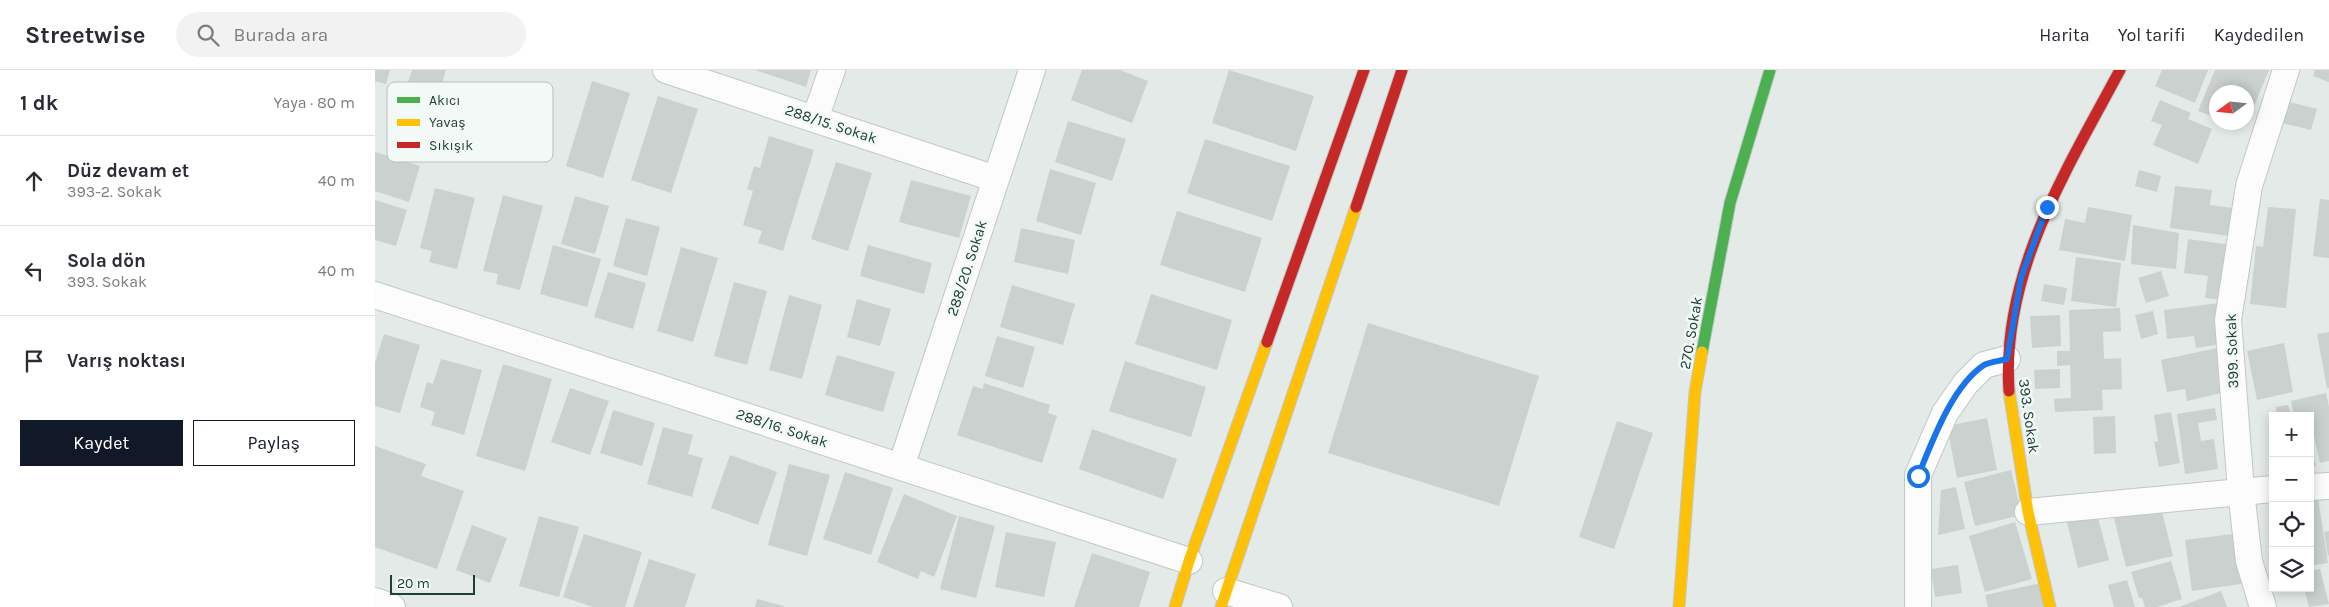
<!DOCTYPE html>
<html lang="tr">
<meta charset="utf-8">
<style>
body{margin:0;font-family:Karla,sans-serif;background:#f2f2f3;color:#2b2b33}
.controls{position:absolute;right:15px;bottom:15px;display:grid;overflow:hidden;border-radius:0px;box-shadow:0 2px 12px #0003}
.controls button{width:45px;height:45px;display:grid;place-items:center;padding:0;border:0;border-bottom:1px solid #e1e1e2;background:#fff;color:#2b2b33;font:25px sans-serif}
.compass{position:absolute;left:1834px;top:15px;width:45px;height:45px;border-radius:50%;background:#fff;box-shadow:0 2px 12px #0003;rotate:255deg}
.scale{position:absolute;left:15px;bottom:12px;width:85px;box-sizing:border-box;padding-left:5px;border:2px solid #1f4038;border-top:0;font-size:14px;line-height:18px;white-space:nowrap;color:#1f4038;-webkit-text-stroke:4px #f2f9f6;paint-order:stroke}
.stop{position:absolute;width:15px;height:15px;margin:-11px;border:4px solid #1a73e8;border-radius:50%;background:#fff}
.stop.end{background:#1a73e8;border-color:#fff;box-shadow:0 1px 5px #0008}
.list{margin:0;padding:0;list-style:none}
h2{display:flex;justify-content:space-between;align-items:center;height:65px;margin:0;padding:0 20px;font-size:21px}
h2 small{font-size:16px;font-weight:400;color:#7c7c81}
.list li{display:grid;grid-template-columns:32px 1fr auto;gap:15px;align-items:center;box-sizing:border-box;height:90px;padding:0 20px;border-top:1px solid #e1e1e2}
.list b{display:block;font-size:19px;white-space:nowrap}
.list p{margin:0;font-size:16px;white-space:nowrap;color:#7c7c81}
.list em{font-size:16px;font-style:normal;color:#7c7c81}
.actions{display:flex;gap:10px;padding:15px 20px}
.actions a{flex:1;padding:11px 0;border:1px solid #111827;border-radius:0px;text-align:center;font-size:18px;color:#111827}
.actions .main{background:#111827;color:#fff}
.icon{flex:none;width:28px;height:28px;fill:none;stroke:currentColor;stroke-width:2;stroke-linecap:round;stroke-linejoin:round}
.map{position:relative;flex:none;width:1954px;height:537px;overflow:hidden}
header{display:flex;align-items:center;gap:30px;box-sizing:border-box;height:70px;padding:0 25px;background:#fff;border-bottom:1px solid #e1e1e2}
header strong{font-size:24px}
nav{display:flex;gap:28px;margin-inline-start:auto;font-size:18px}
.search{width:350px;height:45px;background:#f2f2f3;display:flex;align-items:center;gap:12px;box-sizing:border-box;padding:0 18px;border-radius:28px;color:#7c7c81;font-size:19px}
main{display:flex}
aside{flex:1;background:#fff}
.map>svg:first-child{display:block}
</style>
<header>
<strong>Streetwise</strong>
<div class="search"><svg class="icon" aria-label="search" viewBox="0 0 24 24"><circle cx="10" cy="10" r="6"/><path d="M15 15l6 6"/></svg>Burada ara</div>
<nav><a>Harita</a><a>Yol tarifi</a><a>Kaydedilen</a></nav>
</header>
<main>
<aside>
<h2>1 dk<small>Yaya · 80 m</small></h2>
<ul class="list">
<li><svg class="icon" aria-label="ahead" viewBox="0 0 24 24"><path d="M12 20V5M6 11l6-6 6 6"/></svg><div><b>Düz devam et</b><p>393-2. Sokak</p></div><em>40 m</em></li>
<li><svg class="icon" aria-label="left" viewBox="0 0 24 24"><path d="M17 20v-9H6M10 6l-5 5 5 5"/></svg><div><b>Sola dön</b><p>393. Sokak</p></div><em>40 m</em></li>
<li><svg class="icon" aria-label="arrive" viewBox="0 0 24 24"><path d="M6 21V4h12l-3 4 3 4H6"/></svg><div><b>Varış noktası</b></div></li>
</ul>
<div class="actions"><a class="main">Kaydet</a><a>Paylaş</a></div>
</aside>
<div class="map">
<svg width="1954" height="537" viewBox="0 0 1954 537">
<rect width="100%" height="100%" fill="#e4eae7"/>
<path fill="#cad1cf" d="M0,0H15L11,14L0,11Z
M37,0H71L55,53L23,43Z
M380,0H436L431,17Z
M707,0H745L773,11L757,53L696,30Z
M854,0L939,26L921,81L837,53Z
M1787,0H1833L1820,33L1780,16Z
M1840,0H1894L1874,48L1872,47V22H1842V48L1823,41Z
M1940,0H1954V12L1938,6Z
M217,11L255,23L228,108L191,96Z
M283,26L323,39L296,123L256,110Z
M1785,30L1816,43L1813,49L1837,59L1823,94L1778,75L1787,55L1776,51Z
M1907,30L1942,39L1936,60L1902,52Z
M693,51L751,69L737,111L680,92Z
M394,66L439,80L408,181L383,173L387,161L368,155L378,121L372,119L379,96L385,98Z
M830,69L915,96L897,151L812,123Z
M0,82L45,96L34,132L0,121Z
M461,92L497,103L473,181L436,169Z
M675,99L721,113L706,165L661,151Z
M1764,100L1786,106L1782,122L1760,116Z
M536,110L596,126L584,168L524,152Z
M1800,116L1837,120L1835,135L1858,138L1854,166L1795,158Z
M60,118L100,128L82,199L54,192L57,181L45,178Z
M128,125L168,136L145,220L121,214L123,204L108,201Z
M200,126L234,136L220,184L186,174Z
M1945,129L1954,130V188L1938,186Z
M0,130L32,140L21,176L0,170Z
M1713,137L1757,145L1750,191L1684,180L1690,149L1710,153Z
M1893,137L1921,139L1911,238L1875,234L1881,176L1888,177Z
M802,141L887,168L870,222L785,195Z
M251,148L285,157L272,206L238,196Z
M1758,155L1804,163L1801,199L1756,194Z
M646,158L700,170L693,204L639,192Z
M1813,169L1857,175L1850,230L1830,228L1833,206L1809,203Z
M178,175L226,189L212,237L165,224Z
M493,175L557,193L549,224L485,206Z
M306,177L343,188L318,272L282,261Z
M1701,187L1746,193L1741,237L1696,231Z
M1786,201L1794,226L1771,233L1763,208Z
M233,202L271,213L258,259L219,247Z
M359,212L392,221L372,295L339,286Z
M1669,214L1692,218L1689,235L1666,231Z
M637,215L700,234L688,275L625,257Z
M776,224L857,250L842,300L760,274Z
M414,225L447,235L427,309L394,300Z
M482,229L516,239L505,276L472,267Z
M1844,233L1848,274L1821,278L1819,266L1792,269L1789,240Z
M1745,238L1746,261L1728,262L1729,289L1746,288L1747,319L1727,320L1728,340L1680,342L1679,329L1696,328L1695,295L1682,296V281H1695L1694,240Z
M1778,241L1783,264L1766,269L1760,245Z
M1685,245L1686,276L1657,278L1655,246Z
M993,253L1164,306L1124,436L953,383Z
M1954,262V318H1952L1942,264Z
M9,264L45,275L25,343L0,336V293Z
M622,266L660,277L648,318L610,306Z
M1909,273L1918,322L1882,330L1872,281Z
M1842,278L1851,322L1812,331L1810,319L1792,322L1786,290Z
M462,285L520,302L508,342L450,325Z
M66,289L107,300L89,365L56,355L60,342L45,337L52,312L58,314Z
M750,291L831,317L816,367L734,341Z
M128,294L177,309L150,401L101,386Z
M1685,299V318L1660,319L1659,300Z
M609,313L675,335L673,343L682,346L667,393L582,365L598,316L608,319Z
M195,318L234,331L215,385L176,372Z
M1951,323L1954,337V391L1945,393L1939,366L1935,367V346H1919L1916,331Z
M1913,335L1916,346H1902L1901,337Z
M1840,338L1842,350L1823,353L1826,371L1839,369L1843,399L1810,404L1802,344Z
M238,340L280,353L267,396L225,383Z
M1796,342L1805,393L1784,397L1779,372L1783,371L1779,345Z
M1740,346L1741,383L1719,384L1718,347Z
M1612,348L1622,400L1582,408L1572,356Z
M1242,351L1278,363L1239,479L1204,467Z
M288,357L318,365L313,384L328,388L317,427L272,414Z
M717,359L802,389L788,429L704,399Z
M1935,375L1941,396L1935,397Z
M0,376L51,394L46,406L89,421L62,499L0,477Z
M355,385L402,402L383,455L336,438Z
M414,394L455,405L432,486L393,475Z
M1636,400L1647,445L1600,456L1589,412Z
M470,402L518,418L496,485L448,469Z
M1581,417L1590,459L1563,465L1566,420Z
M1942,422L1953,493L1935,496V423Z
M529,424L582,446L559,507L546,501L543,509L502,492Z
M1784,429L1798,486L1751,497L1737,440Z
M1721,440L1734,490L1703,498L1691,448Z
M164,446L204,457L184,527L144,516Z
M584,446L620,456L601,528L565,519Z
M1640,452L1657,509L1610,522L1594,466Z
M97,455L132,468L115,513L81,500Z
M1954,461V485L1953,486L1949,462Z
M631,462L681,472L669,527L620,517Z
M1866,463L1873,513L1817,521L1810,470Z
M209,464L267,482L250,537H218L188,527Z
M717,483L775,502L764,537H699Z
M274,489L321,504L310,537H258Z
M1796,491L1807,529L1782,537H1770L1767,528H1764L1756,502Z
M1583,495L1587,523L1560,527L1556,499Z
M1945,499L1954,534L1934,537L1929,518H1935V501Z
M1752,510L1760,537H1739L1733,515Z
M1666,513L1671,537H1613L1610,525Z
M1846,521L1852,537H1804Z
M382,529L409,536V537H380Z"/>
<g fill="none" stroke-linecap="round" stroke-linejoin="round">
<g stroke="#c1c7c5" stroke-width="28">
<path id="street" d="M291,0L621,109
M440,49L457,0
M0,225L814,491
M526,397L657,0
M1935,417L1954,416
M1653,442L1898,419
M851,521L904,537
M0,531L17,537
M1543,537V405L1570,343L1591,313L1609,295L1632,289
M1888,537L1874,491L1866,421L1853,250L1874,116L1911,0"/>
</g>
<g stroke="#bfc8c5" stroke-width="13">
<path id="fast" d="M1327,282L1355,133L1395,0"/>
</g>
<g stroke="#bfc8c5" stroke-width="13">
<path id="slow" d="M1634,321L1653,442L1675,537
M800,537L814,491L892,272
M846,537L981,137
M1304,537L1320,322L1327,282"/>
</g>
<g stroke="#bfc8c5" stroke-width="13">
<path id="jam" d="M981,137L1027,0
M892,272L989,0
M1634,321C1626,203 1691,101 1745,0"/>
</g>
<use href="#street" stroke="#fbfcfb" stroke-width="26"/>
<use href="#fast" stroke="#4caf50" stroke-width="11"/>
<use href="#slow" stroke="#ffc107" stroke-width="11"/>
<use href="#jam" stroke="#c62828" stroke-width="11"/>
</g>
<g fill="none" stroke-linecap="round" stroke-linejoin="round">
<path stroke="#1a73e8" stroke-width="6" d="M1543,406C1557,372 1577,316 1609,295C1615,292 1625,291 1632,289L1646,208L1672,137"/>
</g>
<g text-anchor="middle" stroke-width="5" stroke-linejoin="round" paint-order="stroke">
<g font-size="15" fill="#1f4038" stroke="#f2f9f6">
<text transform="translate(456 54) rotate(18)" y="5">288/15. Sokak</text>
<text transform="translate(592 198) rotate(-72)" y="5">288/20. Sokak</text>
<text transform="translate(1316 263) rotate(-80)" y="5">270. Sokak</text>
<text transform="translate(1857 281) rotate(-92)" y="5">399. Sokak</text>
<text transform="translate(1654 346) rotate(82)" y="5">393. Sokak</text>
<text transform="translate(407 358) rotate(18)" y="5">288/16. Sokak</text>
</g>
</g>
<rect x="12" y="12" width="166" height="80" rx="8" fill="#f2f9f6" stroke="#b3c2bd" stroke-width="1"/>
<rect x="22" y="27" width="23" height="6" fill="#4caf50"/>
<rect x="22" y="49" width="23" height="7" fill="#ffc107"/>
<rect x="22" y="72" width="23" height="6" fill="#c62828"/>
<g font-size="14" fill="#1f4038">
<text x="54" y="35">Akıcı</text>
<text x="54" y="57">Yavaş</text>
<text x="54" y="80">Sıkışık</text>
</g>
</svg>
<div class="controls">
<button>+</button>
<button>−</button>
<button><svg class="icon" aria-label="locate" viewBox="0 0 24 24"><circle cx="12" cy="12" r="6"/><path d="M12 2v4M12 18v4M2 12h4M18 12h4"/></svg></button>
<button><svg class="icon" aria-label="layers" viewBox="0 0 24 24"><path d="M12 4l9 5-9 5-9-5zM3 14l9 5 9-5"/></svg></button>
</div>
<svg class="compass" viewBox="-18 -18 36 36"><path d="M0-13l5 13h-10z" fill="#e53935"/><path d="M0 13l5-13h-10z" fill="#7c7c81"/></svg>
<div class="scale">20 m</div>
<div class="stop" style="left:1543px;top:406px"></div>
<div class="stop end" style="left:1672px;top:137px"></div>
</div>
</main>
